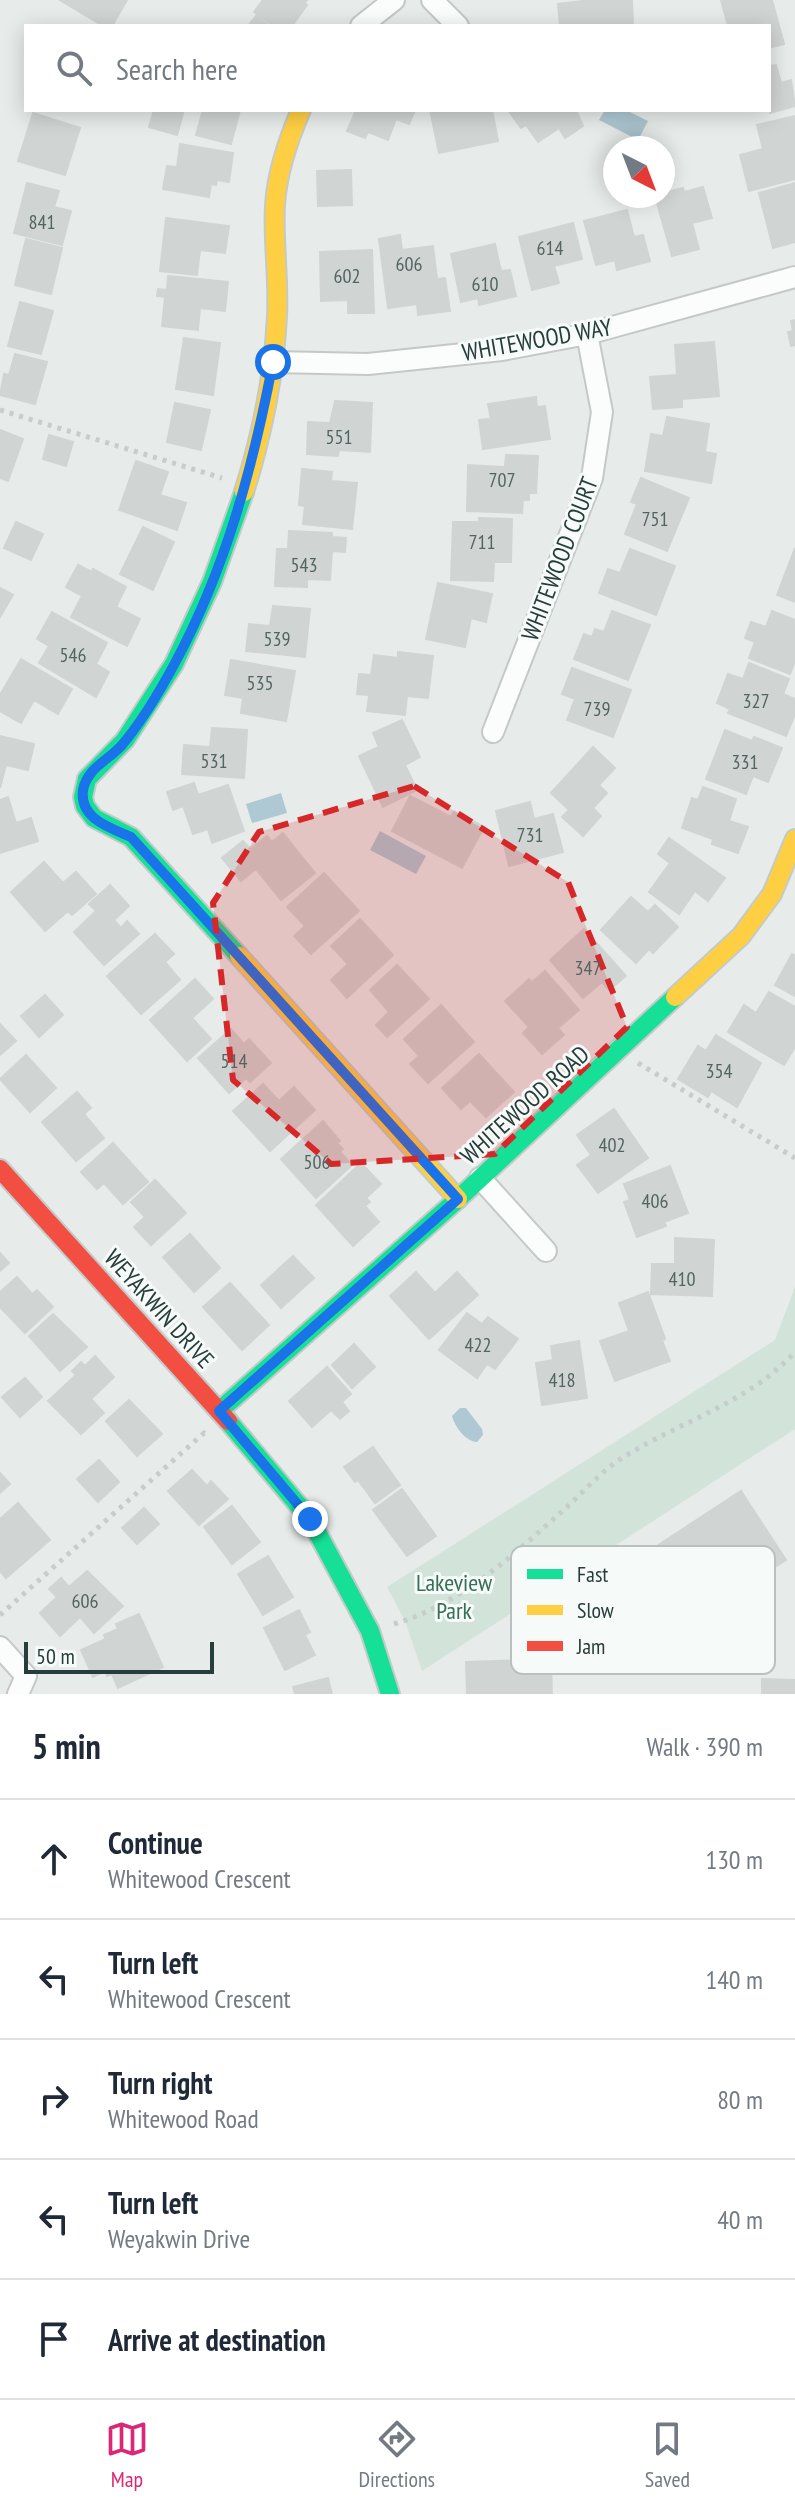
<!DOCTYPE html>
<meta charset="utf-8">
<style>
body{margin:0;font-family:"PT Sans Narrow",sans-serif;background:#f2f2f3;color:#1f2937}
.compass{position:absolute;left:603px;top:136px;width:72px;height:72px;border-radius:50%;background:#fff;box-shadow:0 4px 20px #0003;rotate:138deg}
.scale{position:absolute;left:24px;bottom:20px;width:190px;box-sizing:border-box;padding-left:8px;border:4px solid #273d3a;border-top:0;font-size:22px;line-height:28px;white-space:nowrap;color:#273d3a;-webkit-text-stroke:6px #f6faf8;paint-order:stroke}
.stop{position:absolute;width:24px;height:24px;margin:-18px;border:6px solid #1a73e8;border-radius:50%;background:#fff}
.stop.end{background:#1a73e8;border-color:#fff;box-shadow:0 2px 8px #0008}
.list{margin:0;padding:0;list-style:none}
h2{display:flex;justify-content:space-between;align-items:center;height:104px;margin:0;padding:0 32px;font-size:34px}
h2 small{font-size:26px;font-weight:400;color:#747a83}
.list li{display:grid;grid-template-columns:52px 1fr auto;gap:24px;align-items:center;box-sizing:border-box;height:120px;padding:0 32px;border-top:2px solid #e0e1e3}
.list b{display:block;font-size:30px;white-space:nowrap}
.list p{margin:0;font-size:26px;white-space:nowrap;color:#747a83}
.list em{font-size:26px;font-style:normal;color:#747a83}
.icon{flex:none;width:44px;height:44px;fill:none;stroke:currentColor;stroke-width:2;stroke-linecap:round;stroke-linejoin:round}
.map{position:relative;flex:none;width:795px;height:1694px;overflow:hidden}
.search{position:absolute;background:#fff;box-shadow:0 4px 20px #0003;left:24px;right:24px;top:24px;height:88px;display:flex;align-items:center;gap:20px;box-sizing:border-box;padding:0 28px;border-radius:0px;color:#747a83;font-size:30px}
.sheet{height:704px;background:#fff}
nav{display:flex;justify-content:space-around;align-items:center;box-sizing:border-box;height:112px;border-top:2px solid #e0e1e3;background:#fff;font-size:22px;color:#747a83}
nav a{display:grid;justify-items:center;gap:4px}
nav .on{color:#db2777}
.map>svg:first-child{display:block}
</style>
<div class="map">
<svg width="795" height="1694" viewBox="0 0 795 1694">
<rect width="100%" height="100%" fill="#e7ecea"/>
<path fill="#d2e3da" d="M795,1287V1429L422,1671L405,1621L387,1587L775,1340Z"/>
<path fill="#aec9d4" d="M605,110H626L648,121L638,140L599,120Z
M281,793L287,813L252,823L246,804Z
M380,831L426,856L416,874L370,850Z
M460,1408H466L482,1429L483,1435L477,1442C465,1441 455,1427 452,1416Z"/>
<path fill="#d0d4d3" stroke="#d0d5d3" stroke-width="2" d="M60,0H127L112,26H103Z
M263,0H307L304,3L307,5L292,26H273L254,12Z
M591,0H632L633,26H560L558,4Z
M721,0H772L784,44L769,48V26H728Z
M256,16L269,26H248Z
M776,65L781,83L791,80L795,106L770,113L769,66Z
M154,110H184L177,135L149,127Z
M203,110H240L231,144L196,135Z
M356,110H415L409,124L396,119L388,140L368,132L365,138L347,131Z
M430,110H492L498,141L439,153Z
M508,110H576L583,126L565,138L559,128L538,142L526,125L521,128Z
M33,113L80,128L65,175L18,161Z
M795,116V179L749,191L740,155L763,149L757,125Z
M180,144L233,153L229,182L217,180L216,185L211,184L209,197L163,189L167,166L177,167Z
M351,170L352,205L318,206L317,171Z
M27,183L59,191L54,207L71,211L62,245L14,233Z
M795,183V242L773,248L759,193Z
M703,187L712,218L692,223L699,249L672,256L655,196H663V193L683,188L684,192Z
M627,210L634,237L643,235L650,261L617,270L615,260L596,265L584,221Z
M166,218L229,226L225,253L200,250L197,275L160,271Z
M573,223L582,259L554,266L559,283L532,290L519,237Z
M400,235L402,250L433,246L437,279L445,278L450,311L418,315L417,304L388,308L379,239Z
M26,239L62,248L51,294L15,285Z
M495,244L501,271L510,270L516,296L479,305L478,298L461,302L451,254Z
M372,250L374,313H348V300L321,301L320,252Z
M168,276L228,282L225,311L200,308L198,330L162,326L165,297L157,296L158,289L167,290Z
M20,302L53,311L41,354L8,346Z
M795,320V345L791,346L788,332L793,331L791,321Z
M184,338L220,343L213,395L176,389Z
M714,342L719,396L682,399V407L653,409L650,377L677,375L675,345Z
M15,354L47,362L35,404L0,395L4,374L9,375Z
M536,397L537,407L545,406L550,439L483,449L479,420L491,419L488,404Z
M335,401L372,403L370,452L339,450L338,456L307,454L308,422L330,423Z
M175,403L210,410L201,450L167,442Z
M667,417L709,424L705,452L716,454L711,483L645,471L651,434L663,436Z
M0,430L23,439L8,481L0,478Z
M49,435L73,442L66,466L43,459Z
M506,455L538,456L536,493H529V500H523L522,513L467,511L468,465L505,467Z
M136,461L168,472L160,495L186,503L177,530L119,510Z
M302,469L332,472L331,481L357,483L352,529L303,524L305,506L299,505Z
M641,478L689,498L667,551L625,534L637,504L631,502Z
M479,518L512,519L511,562H494L493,581L451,580L453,522H479Z
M16,522L43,534L31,560L4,548Z
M143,527L174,542L153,590L120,574Z
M289,531L332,533V537L346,538L345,552L332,551L330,580L307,579V587L275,586L277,549H288Z
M795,548V602L777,595Z
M630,549L675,566L656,615L599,593L608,569L620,573Z
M78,565L92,572L93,569L126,587L116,607L140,619L127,646L71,617L82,596L66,587Z
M438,583L492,594L486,622L471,618L465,647L426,639Z
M0,588L13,595L0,617Z
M273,606L310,609L305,657L246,651L249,624L270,626Z
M612,611L650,625L628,680L574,659L584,634L592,637L595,629L604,632Z
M772,611L795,620V661L790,674L749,658L755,642L745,638L751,622L766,627Z
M52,612L107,643L96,664L109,672L96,697L39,663L49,646L37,639Z
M398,652L433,656L428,698L407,696L405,715L367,711L369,695L357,694L359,674L371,675L374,655L398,658Z
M21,659L72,689L58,714L34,700L21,723L0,711V695Z
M231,660L295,671L286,721L241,713L243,698L225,695Z
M749,663L789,679L783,694L795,699V714L786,736L728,713L730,709L717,703L728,674L743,679Z
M572,668L631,690L613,737L567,720L575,699L562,694Z
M402,720L420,757L405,765L417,790L383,807L359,756L379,747L373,733Z
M212,728L247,730L244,778L182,774L184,745L210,747Z
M725,730L752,741L754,737L782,748L768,782L753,776L746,794L706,779Z
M0,736L34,744L28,770L6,765L0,788Z
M593,747L615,768L599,785L607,793L593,808L601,816L583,836L562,817L569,810L551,793Z
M194,783L198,795L228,785L244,831L212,843L208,829L193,834L183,806L173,810L167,792Z
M703,787L736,799L729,821L748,827L738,853L712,844L713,839L682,828L692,798L698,800Z
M410,796L451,817L454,811L484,827L462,868L392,831Z
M8,797L16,823L31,818L38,841L0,853V800Z
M530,802L534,819L553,814L563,852L509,866L496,811Z
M283,833L315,873L281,900L256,869L241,881L222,858L243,841L250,849L267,836L272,842Z
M669,838L725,878L708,901L695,891L679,914L649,892L670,863L658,854Z
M44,862L63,883L76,872L96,894L72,915L68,911L45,931L11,892Z
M324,873L359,911L311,954L294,936L305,926L287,907Z
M110,885L129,906L114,920L121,928L127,921L139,934L104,965L74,932L96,911L89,904Z
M631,897L648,912L655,905L678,927L653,953L649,949L636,963L601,930Z
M360,919L393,955L347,998L331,980L348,964L331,946Z
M584,929L626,976L609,990L602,982L583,998L550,960Z
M155,934L174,954L165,962L180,980L141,1014L107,976Z
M792,954L795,956V996L775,985Z
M397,965L429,999L387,1037L376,1025L389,1012L370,990Z
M545,971L579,1010L558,1028L564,1035L542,1054L523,1033L529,1027L505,1001L529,979L532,982Z
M195,979L213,999L192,1018L211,1039L187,1061L150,1020Z
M769,992L795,1007V1047L784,1065L728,1032L744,1005L756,1013Z
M45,995L63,1015L39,1037L21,1016Z
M441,1005L474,1042L428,1083L410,1064L419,1056L404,1039Z
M0,1024L16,1041L0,1055Z
M231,1029L244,1044L249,1039L271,1063L250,1082L246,1078L229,1093L198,1058Z
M716,1035L761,1063L737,1107L711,1091L708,1097L678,1079L698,1046L706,1051Z
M479,1054L514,1092L486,1117L470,1101L461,1109L442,1088Z
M26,1055L56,1088L30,1112L0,1079Z
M263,1084L279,1101L294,1087L315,1110L270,1151L233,1111Z
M77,1092L91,1108L84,1114L104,1138L76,1161L42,1122Z
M614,1109L648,1158L598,1193L577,1165L591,1155L577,1135Z
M323,1121L340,1141L337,1143L343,1149L340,1152L352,1165L316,1198L281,1159Z
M113,1143L148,1182L123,1204L104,1183L97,1189L81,1172Z
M361,1163L381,1184L366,1198L370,1202L365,1206L379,1222L353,1246L316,1205Z
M670,1166L688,1213L664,1222L666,1226L637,1237L624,1202L630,1200L624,1184Z
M155,1180L186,1213L151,1245L134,1227L145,1217L131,1202Z
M190,1234L220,1268L194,1292L163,1257Z
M675,1238L714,1240L712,1296L651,1294L652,1264H675Z
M0,1253L9,1263L0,1271Z
M293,1256L314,1278L281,1308L261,1285Z
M416,1272L435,1293L457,1272L478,1295L429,1339L390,1296Z
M17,1277L32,1294L37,1290L53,1307L25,1333L0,1307V1292Z
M230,1283L269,1325L242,1350L203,1307Z
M648,1292L665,1339L662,1340L670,1361L615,1381L600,1341L629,1331L619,1303Z
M467,1313L482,1324L488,1317L518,1339L495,1369L487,1364L477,1378L439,1350Z
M53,1314L87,1347L60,1371L29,1336Z
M579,1341L587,1398L542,1405L536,1363L553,1360L551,1346Z
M354,1344L375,1367L352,1388L332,1365Z
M95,1356L114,1377L91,1399L104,1413L81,1434L48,1401L76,1375L72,1371L81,1362L85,1366Z
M327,1367L351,1394L342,1402L349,1411L340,1419L331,1410L312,1427L289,1401Z
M25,1378L42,1397L20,1417L2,1397Z
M129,1400L162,1434L137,1456L106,1421Z
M373,1447L400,1485L375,1503L358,1480L355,1482L344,1467Z
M99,1460L119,1482L98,1502L77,1479Z
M192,1470L207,1486L211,1481L228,1499L199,1525L168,1491Z
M0,1473L10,1484L0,1493Z
M402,1489L436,1536L407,1556L373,1510Z
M741,1491L786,1560L658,1642L614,1574Z
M18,1503L50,1540L6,1578L0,1571V1519Z
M232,1506L260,1542L232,1564L204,1527Z
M144,1508L159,1524L137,1544L122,1528Z
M268,1556L293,1597L263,1615L238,1574Z
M87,1571L123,1606L94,1633L80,1617L60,1636L40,1613L57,1597L49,1589L61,1578L69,1587Z
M299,1610L310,1632L305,1635L315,1655L285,1670L264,1628Z
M139,1614L163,1667L118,1688L112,1674L107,1676L105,1671L93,1677L81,1650L106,1639L104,1635L118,1629L116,1624Z
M551,1659L552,1694H467L466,1662Z
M328,1678L332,1694H295L293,1687Z
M762,1679L795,1680V1694H762Z"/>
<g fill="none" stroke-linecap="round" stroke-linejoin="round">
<g stroke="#c4c9c7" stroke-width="24">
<path id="street" d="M432,0L458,26
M361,26L394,0
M273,362L368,364L502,350L587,334L795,277
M493,732L592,478L602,412L587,334
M480,1178L546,1251
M0,1647L26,1676L18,1694"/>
</g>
<g stroke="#c4cac8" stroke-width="22">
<path id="fast" d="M239,956L131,837L94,818L85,806L83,797L87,779L125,740L174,664L212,582L244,492
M219,1411L458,1199L675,997
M228,1421L310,1519L370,1631L390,1694"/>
</g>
<g stroke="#c4cac8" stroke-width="22">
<path id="slow" d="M244,492C262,435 274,375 277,316C279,279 273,242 275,205C277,172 288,140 301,110
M239,956L458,1199
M675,997L741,936L772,894L795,839"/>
</g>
<g stroke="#c4cac8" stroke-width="22">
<path id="jam" d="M0,1169L228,1421"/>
</g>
<path stroke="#c7cdcd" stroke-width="5" stroke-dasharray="4 6" stroke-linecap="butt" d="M0,410L222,478
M638,1063L795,1158
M0,1615L204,1433L205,1434
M394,1624C462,1604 518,1551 569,1505C585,1490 601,1472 619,1460C677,1422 748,1404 795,1352"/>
<use href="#street" stroke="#fbfcfc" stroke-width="20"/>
<use href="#fast" stroke="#16e098" stroke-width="18"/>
<use href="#slow" stroke="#ffcf43" stroke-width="18"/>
<use href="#jam" stroke="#f24e42" stroke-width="18"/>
</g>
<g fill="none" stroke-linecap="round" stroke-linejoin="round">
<path stroke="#1a73e8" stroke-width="10" d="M273,362C253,467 226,568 175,663C160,691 143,720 122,745C109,760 87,768 83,790C79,819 111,828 131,837L458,1199L219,1411L310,1519"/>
</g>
<path fill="#d62828" fill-opacity="0.2" stroke="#d62828" stroke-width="6" stroke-dasharray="16 10" stroke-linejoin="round" d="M414,786L568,882L627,1027L495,1154L331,1164L233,1080L213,903L259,832Z"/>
<g text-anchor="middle" stroke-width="6" stroke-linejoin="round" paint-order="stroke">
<g font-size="20" fill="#526461">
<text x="42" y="229">841</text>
<text x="550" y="255">614</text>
<text x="409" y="271">606</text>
<text x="347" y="283">602</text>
<text x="485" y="291">610</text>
<text x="339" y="444">551</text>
<text x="502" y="487">707</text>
<text x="655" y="526">751</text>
<text x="482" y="549">711</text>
<text x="304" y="572">543</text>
<text x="277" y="646">539</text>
<text x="73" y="662">546</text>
<text x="260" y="690">535</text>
<text x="756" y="708">327</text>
<text x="597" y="716">739</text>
<text x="214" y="768">531</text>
<text x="745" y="769">331</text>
<text x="530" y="842">731</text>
<text x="588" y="975">347</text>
<text x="234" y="1068">514</text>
<text x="719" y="1078">354</text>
<text x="612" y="1152">402</text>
<text x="317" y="1169">506</text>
<text x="655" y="1208">406</text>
<text x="682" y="1286">410</text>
<text x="478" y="1352">422</text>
<text x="562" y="1387">418</text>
<text x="85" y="1608">606</text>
</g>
<g font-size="24" fill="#273d3a" stroke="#f6faf8">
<text transform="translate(537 340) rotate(-10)" y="8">WHITEWOOD WAY</text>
<text transform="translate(560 559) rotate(-69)" y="8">WHITEWOOD COURT</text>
<text transform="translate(525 1105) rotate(-42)" y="8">WHITEWOOD ROAD</text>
<text transform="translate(159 1309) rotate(48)" y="8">WEYAKWIN DRIVE</text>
</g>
<g font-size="24" fill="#356f55" stroke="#f6faf8">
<text x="454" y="1591">Lakeview<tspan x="454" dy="28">Park</tspan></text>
</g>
</g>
<rect x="511" y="1546" width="264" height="128" rx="12" fill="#f6faf8" stroke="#b8c1bf" stroke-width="2"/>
<rect x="527" y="1569" width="36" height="10" fill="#16e098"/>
<rect x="527" y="1605" width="36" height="10" fill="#ffcf43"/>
<rect x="527" y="1641" width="36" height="10" fill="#f24e42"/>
<g font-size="22" fill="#273d3a">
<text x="577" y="1582">Fast</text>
<text x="577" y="1618">Slow</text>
<text x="577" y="1654">Jam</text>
</g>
</svg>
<svg class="compass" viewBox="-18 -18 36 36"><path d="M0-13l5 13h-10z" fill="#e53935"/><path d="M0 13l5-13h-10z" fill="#747a83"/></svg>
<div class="scale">50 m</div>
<div class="stop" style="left:273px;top:362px"></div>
<div class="stop end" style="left:310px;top:1519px"></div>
<div class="search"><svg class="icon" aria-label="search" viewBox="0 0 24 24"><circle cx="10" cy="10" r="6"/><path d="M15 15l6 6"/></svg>Search here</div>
</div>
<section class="sheet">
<h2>5 min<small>Walk · 390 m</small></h2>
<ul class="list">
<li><svg class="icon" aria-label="ahead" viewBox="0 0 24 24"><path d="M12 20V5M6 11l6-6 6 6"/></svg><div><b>Continue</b><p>Whitewood Crescent</p></div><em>130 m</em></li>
<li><svg class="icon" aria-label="left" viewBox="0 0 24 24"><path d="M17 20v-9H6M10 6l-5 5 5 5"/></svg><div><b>Turn left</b><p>Whitewood Crescent</p></div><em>140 m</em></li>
<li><svg class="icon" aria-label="right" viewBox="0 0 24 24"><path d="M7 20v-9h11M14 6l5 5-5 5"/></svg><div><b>Turn right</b><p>Whitewood Road</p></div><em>80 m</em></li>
<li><svg class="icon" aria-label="left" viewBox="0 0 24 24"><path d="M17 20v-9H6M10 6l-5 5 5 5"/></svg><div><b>Turn left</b><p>Weyakwin Drive</p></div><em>40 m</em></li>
<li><svg class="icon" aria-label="arrive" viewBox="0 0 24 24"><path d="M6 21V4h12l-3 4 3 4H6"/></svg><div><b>Arrive at destination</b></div></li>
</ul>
</section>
<nav>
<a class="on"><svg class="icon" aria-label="map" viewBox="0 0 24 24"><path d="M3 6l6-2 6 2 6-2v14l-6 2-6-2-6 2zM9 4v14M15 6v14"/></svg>Map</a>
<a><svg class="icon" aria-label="directions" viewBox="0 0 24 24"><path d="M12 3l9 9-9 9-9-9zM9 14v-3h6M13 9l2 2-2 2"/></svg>Directions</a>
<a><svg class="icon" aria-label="saved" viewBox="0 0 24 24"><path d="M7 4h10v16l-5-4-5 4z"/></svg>Saved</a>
</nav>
